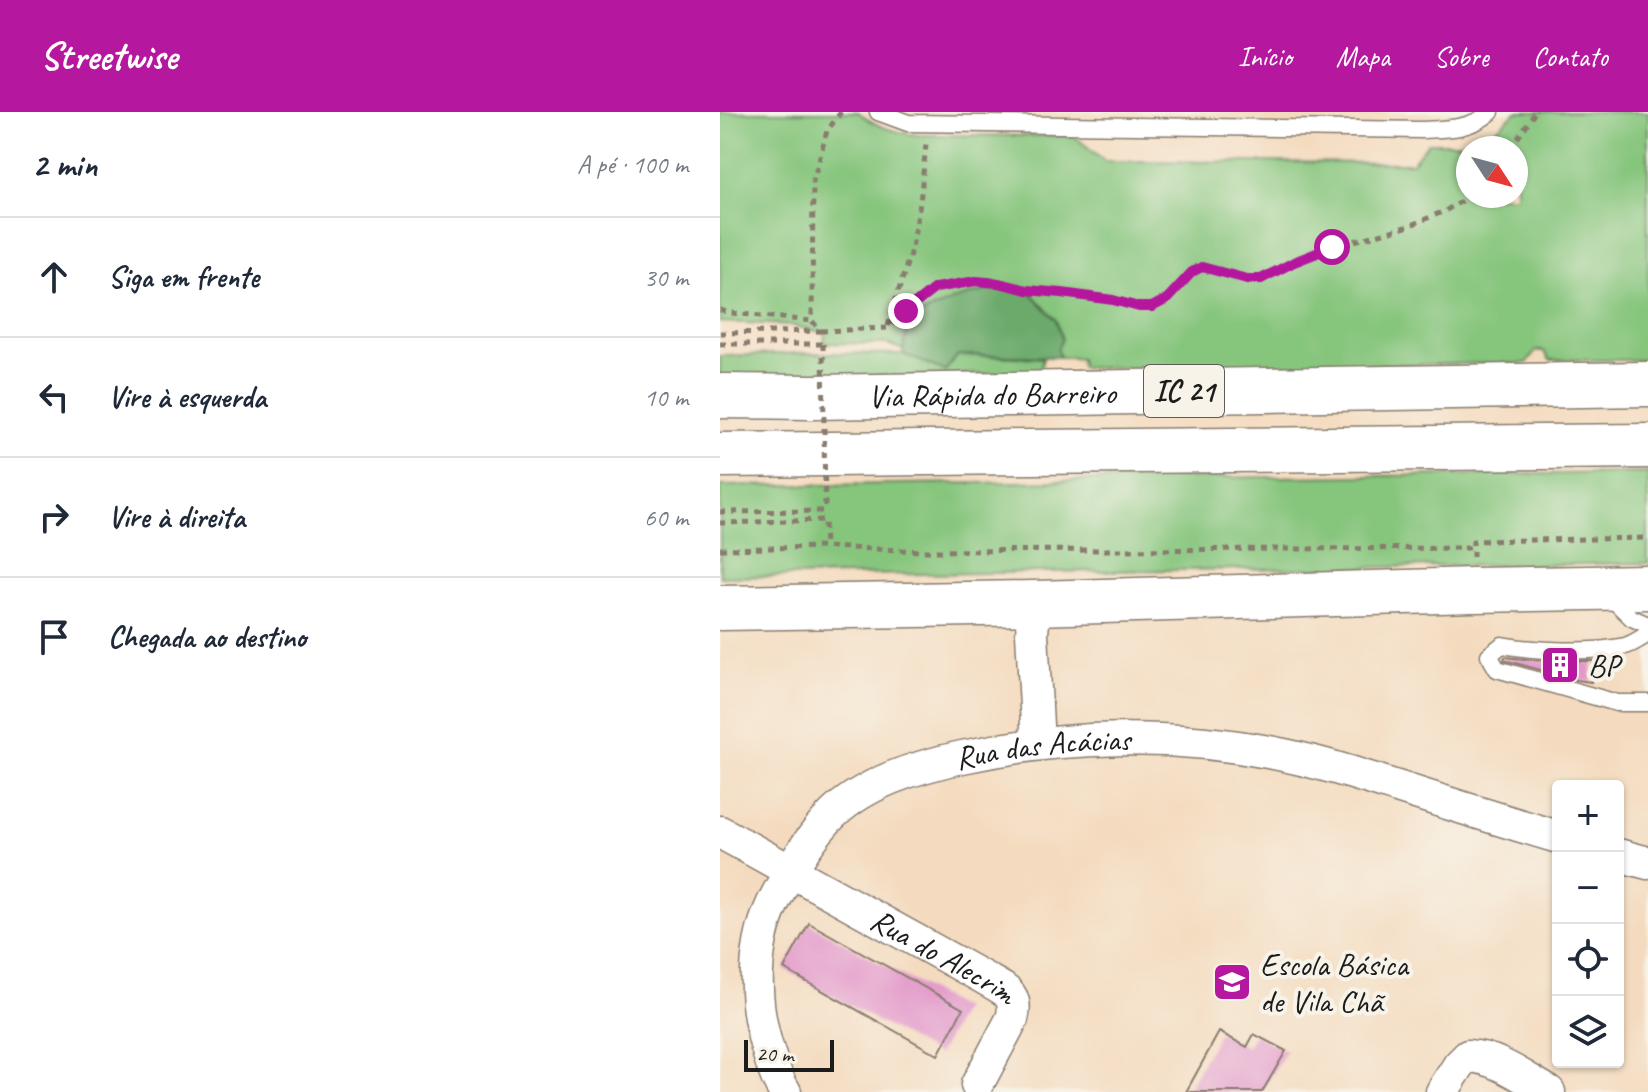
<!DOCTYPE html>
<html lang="pt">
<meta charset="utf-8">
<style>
body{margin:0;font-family:Caveat,sans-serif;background:#f6f6f7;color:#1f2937}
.controls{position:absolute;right:24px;bottom:24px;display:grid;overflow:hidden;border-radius:8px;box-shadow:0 2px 6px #0004}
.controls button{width:72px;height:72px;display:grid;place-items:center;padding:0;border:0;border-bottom:2px solid #e0e1e3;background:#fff;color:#1f2937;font:40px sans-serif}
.compass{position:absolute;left:736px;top:24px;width:72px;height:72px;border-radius:50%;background:#fff;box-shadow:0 2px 6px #0004;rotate:126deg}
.scale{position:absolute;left:24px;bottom:20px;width:90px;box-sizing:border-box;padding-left:8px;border:4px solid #1c1c1c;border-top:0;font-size:22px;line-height:28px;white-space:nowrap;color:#1c1c1c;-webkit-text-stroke:6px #f7f3e8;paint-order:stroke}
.stop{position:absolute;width:24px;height:24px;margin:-18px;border:6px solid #b5179e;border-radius:50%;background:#fff}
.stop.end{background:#b5179e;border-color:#fff;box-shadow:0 2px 8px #0008}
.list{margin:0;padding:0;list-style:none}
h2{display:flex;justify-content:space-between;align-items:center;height:104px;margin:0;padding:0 32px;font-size:34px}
h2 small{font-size:26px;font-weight:400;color:#747a83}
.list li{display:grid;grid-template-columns:52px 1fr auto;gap:24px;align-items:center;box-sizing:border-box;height:120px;padding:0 32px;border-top:2px solid #e0e1e3}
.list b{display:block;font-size:30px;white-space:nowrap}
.list em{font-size:26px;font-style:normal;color:#747a83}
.icon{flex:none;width:44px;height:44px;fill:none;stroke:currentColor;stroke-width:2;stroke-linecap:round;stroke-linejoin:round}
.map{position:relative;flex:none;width:928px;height:980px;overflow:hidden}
header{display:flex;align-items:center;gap:48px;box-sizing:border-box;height:112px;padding:0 40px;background:#b5179e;color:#fff}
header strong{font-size:38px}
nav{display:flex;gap:44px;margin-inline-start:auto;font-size:28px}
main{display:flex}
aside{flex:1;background:#fff}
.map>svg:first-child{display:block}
</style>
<header>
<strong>Streetwise</strong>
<nav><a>Início</a><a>Mapa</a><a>Sobre</a><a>Contato</a></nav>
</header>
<main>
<aside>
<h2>2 min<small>A pé · 100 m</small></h2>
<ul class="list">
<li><svg class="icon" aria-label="ahead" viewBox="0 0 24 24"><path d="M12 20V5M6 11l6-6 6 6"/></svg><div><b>Siga em frente</b></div><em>30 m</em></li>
<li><svg class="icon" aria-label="left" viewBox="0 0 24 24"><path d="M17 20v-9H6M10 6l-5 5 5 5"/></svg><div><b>Vire à esquerda</b></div><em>10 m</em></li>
<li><svg class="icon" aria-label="right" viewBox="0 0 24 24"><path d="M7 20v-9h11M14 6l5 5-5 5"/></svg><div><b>Vire à direita</b></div><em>60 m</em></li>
<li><svg class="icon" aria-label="arrive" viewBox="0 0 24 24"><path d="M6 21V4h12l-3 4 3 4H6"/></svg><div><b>Chegada ao destino</b></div></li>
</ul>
</aside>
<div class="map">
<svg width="928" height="980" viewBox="0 0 928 980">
<rect width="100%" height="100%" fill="#f7f3e8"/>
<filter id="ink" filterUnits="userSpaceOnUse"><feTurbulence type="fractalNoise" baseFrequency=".0125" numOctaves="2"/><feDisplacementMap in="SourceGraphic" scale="16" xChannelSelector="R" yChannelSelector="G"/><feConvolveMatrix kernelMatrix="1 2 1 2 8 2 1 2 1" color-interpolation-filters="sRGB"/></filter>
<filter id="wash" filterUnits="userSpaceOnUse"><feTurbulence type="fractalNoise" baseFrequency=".006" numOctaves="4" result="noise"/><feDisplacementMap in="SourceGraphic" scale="32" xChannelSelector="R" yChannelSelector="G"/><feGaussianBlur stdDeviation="1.8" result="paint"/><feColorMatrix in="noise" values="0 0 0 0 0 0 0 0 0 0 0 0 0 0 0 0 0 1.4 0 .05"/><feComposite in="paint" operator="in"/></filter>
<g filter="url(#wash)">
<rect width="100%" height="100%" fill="#f4dbbf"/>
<path fill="#85c57c" stroke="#50704c" stroke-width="2" fill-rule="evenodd" d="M0,0H138C156,15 176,21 198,23L354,24L385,49L692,51L708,31H742L758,26L774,19L796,0H928V248H830L824,239H816L807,251L361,256L360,247L340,245L337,238L265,179C249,184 205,196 194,208C186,216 185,228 183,238L167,232L104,231L105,221L69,213L0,210ZM748,36H796V84H748Z
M85,241L183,242L225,259L238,243L323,246L320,259L271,262L0,266V244Z
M928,361V451L0,465V374L258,371L451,366Z"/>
<path fill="#6caa6c" stroke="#446344" stroke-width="2" d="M292,177L310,180L336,208L342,227L337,238L340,245L238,243L225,259L183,242L185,227L195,206L236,187L265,179Z"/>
<g id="blocks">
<path fill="#e398ca" d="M785,545L826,549H873L871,570L857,568L784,548Z
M89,811L243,897L218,943L64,857Z
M499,920L527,935L534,922L566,939L542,980H466Z"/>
</g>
</g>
<g filter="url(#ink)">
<use href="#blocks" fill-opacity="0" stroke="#887c6e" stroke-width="2"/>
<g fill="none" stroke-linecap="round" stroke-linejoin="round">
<g stroke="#887c6e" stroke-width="19">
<path id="service" d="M158,0L188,11L703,18C728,17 751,17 771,0
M887,482L912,506L928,513
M928,522C921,526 913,532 905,534C874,541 814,539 782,533L769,543L777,557L897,591H928"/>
</g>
<g stroke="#887c6e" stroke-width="35">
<g id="minor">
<path d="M315,491L312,521L318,632"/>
<path id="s1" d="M0,720L264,866C284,878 299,881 292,907L257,973"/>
<path d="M898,743L928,751"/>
<path id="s2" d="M65,980C57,968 53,956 49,942C32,891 31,831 57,783C72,755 89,726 112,703C146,670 196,655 242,645C344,623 452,621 554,641C596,649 636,662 677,675C730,692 784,709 838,725"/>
<path d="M722,980L739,953L748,944C777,945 804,966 829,980"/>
</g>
</g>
<g stroke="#887c6e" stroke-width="47">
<path id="secondary" d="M0,496L315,491L753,478L928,475"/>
</g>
<g stroke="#887c6e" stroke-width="47">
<g id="trunk">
<path id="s3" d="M0,284L91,285L928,272"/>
<path d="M0,343L928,334"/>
</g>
</g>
<path stroke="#887c6e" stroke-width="5" stroke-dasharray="6 6" stroke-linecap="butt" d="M791,36L815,0
M0,198L11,201L92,209
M168,214L192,135L200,91L206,32
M101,219L167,216L186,199L215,176L256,169L279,171L307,178L342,181L393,188L419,195H432L447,187L472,160L482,155L527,167H541L574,150L612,135L686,115L725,99L750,84
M0,221L101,219L92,209L93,69L107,19L121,0
M0,232H103
M0,400L105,399
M0,411L104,408L105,435
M0,437L105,435L201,439L753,436
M753,445V429L928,426"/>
<use href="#service" stroke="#fff" stroke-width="16"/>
<use href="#minor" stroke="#fff" stroke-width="32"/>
<use href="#secondary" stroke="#fff" stroke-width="44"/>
<use href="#trunk" stroke="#fff" stroke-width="44"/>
<path stroke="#887c6e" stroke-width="5" stroke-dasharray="6 6" stroke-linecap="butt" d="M103,232L105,399"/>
</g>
</g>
<g fill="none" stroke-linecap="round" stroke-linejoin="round" filter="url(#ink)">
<path stroke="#b5179e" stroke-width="10" d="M186,199L215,176L256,169L279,171L307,178L342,181L393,188L419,195H432L447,187L472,160L482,155L527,167H541L574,150L612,135"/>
</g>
<defs>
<g id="building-square" transform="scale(2)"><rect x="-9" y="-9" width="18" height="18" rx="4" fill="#b5179e" stroke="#f7f3e8"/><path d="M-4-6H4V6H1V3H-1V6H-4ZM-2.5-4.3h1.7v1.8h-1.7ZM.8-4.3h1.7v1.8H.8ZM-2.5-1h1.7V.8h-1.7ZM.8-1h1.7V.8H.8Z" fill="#fff"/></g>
<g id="school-square" transform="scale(2)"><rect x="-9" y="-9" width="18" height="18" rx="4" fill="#b5179e" stroke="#f7f3e8"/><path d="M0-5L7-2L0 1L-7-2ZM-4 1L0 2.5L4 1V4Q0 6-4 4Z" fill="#fff"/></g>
</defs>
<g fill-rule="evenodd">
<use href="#building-square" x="840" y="553"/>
<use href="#school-square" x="512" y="870"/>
</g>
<g text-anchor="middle" stroke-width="8" stroke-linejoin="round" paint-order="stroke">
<rect fill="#f7f3e8" stroke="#5e5c59" stroke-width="2" x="424" y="253" width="80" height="52" rx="6"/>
<g font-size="30" font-weight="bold" fill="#1c1c1c">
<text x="464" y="289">IC 21</text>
</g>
<g font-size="32" fill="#1c1c1c" stroke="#f7f3e8">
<text dy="11" stroke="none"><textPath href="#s3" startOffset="272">Via Rápida do Barreiro</textPath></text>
<text dy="11" stroke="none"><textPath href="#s2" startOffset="528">Rua das Acácias</textPath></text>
<text dy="11" stroke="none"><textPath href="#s1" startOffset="256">Rua do Alecrim</textPath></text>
</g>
<g font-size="32" fill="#1c1c1c" stroke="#f7f3e8" text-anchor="start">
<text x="868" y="564">BP</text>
<text x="540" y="863">Escola Básica<tspan x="540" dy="37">de Vila Chã</tspan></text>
</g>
</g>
</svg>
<div class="controls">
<button>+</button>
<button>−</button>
<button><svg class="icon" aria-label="locate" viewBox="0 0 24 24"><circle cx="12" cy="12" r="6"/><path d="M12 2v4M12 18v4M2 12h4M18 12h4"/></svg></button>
<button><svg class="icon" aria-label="layers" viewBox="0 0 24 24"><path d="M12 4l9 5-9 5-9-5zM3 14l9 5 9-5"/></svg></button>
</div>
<svg class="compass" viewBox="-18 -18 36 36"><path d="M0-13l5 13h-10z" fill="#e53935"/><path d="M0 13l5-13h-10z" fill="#747a83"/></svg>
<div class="scale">20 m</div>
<div class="stop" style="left:612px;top:135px"></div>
<div class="stop end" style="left:186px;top:199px"></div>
</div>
</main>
